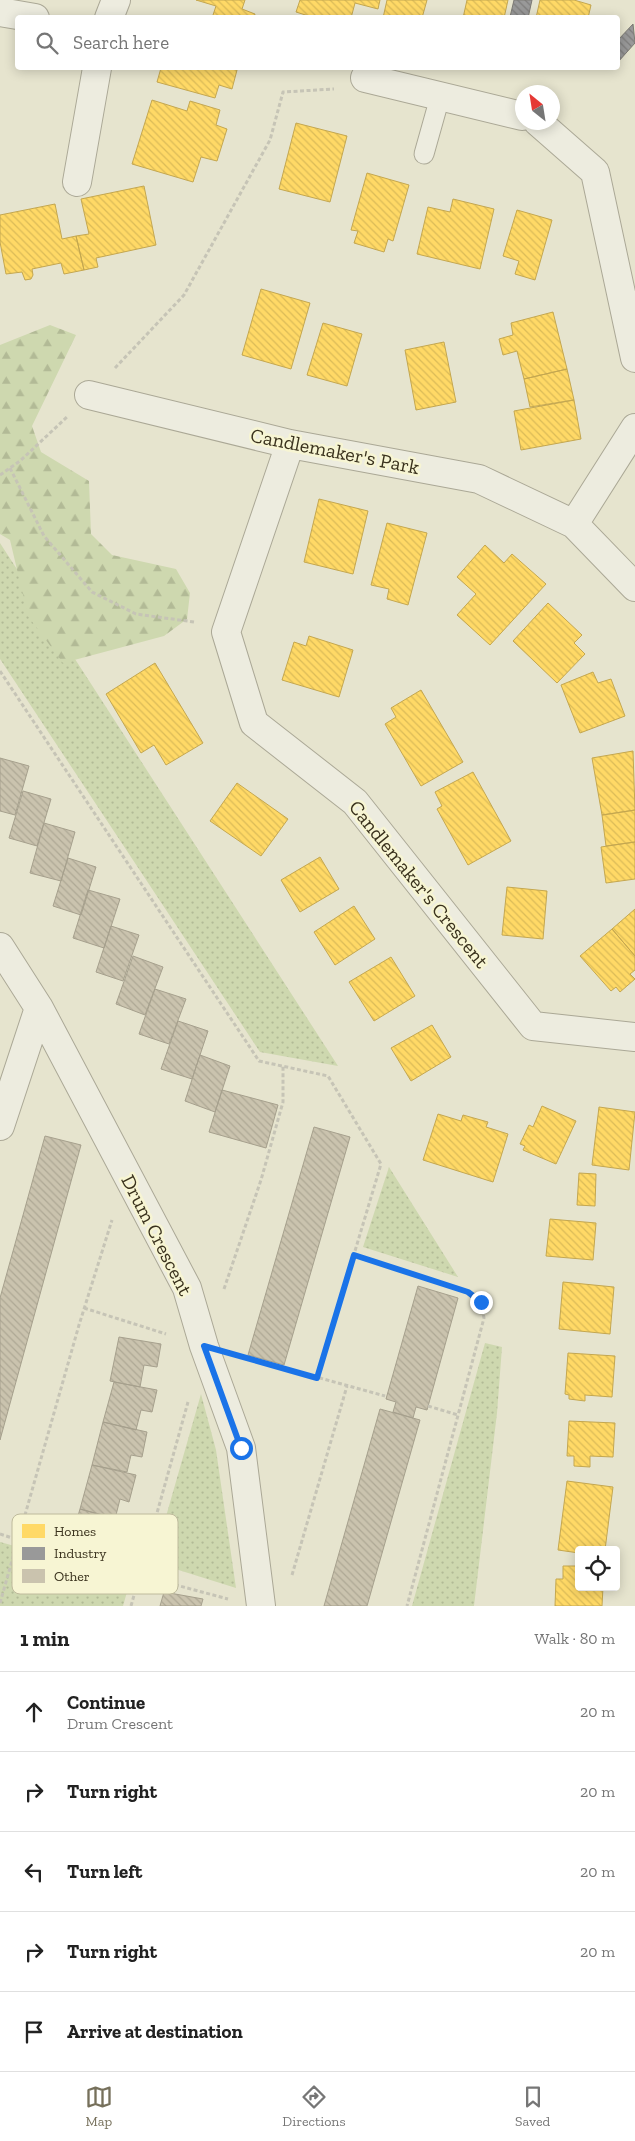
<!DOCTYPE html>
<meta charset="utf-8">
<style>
body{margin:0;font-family:"Zilla Slab",serif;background:#f6f6f6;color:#222}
.controls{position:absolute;right:15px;bottom:15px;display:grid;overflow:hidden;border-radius:5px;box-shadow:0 2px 12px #0003}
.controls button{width:45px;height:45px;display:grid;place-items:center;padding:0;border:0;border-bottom:1px solid #e0e0e0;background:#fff;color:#222;font:25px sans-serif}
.compass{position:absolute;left:515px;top:85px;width:45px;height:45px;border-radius:50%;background:#fff;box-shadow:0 2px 12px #0003;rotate:330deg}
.stop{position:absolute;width:15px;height:15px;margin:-11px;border:4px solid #1a73e8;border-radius:50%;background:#fff}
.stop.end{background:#1a73e8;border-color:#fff;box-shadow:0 1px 5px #0008}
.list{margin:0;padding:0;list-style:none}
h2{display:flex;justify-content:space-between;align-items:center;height:65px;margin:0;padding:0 20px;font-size:21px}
h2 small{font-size:16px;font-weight:400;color:#767676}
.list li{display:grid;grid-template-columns:32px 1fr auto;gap:15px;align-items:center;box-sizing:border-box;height:80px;padding:0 20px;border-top:1px solid #e0e0e0}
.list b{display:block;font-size:19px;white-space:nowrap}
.list p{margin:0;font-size:16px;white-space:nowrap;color:#767676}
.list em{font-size:16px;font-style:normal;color:#767676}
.icon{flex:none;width:28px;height:28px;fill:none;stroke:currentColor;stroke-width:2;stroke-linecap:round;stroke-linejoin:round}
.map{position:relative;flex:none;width:635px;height:1606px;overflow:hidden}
.search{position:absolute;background:#fff;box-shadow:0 2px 12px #0003;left:15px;right:15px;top:15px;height:55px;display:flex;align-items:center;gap:12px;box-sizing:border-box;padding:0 18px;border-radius:5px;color:#767676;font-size:19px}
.sheet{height:465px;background:#fff}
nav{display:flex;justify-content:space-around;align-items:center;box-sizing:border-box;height:70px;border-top:1px solid #e0e0e0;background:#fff;font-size:14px;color:#767676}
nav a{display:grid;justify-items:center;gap:2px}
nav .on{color:#76705b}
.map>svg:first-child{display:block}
</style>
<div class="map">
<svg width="635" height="1606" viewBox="0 0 635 1606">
<defs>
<pattern id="grass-dots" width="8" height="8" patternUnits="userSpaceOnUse" patternTransform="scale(1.25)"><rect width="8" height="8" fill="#ced8af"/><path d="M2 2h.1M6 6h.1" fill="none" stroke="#b2ba96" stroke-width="1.8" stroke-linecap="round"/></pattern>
<pattern id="forest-firs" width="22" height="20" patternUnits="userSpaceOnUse" patternTransform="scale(1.25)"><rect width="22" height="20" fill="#ced8af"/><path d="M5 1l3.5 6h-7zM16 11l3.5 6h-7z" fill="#b2ba96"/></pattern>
<pattern id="homes-back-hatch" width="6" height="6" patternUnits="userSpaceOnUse" patternTransform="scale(1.25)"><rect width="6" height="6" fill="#ffd966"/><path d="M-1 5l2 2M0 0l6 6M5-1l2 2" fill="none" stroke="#dbbb58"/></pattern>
<pattern id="industry-back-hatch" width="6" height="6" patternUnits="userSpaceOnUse" patternTransform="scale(1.25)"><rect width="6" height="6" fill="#999"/><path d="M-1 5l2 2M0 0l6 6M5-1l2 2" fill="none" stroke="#7e7d7c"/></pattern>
<pattern id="building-back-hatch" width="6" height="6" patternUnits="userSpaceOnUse" patternTransform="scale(1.25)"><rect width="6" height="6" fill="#cac3ae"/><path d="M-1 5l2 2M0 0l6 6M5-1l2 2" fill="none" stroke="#aea895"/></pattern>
</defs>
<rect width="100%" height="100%" fill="#e6e4ce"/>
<path fill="url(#grass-dots)" d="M0,543L338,1066L260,1052L0,659Z
M389,1167L458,1277L363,1247Z
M485,1343L502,1347L497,1413L474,1606H412Z
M201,1394L216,1450L236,1588L153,1562Z
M0,1542L131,1578L123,1606H0Z"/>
<path fill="url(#forest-firs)" d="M50,325L76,335L32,426L41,452L89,481L91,534L112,555L176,569L190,593L187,619L164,636L63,663L28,616L10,540L0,534V345Z"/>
<path fill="url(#homes-back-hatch)" stroke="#c4a750" d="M196,0H245L242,9L255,14L254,18H212L216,6Z
M300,0H380L378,9L355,3L351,18H315L296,12Z
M387,0H427L422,18H383Z
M467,0H508L504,18H463Z
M540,0H574L591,5L588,18H536Z
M161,68H229L237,70L232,89L219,85L215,98L157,82Z
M152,100L187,111L190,101L220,110L216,125L227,129L217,161L201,157L193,182L132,164Z
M296,123L347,136L330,202L279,189Z
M367,173L409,185L393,241L388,239L384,252L354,243L358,231L351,230Z
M144,186L156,245L96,258L98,267L84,270L76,236L89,234L81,199Z
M453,199L494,209L480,269L417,254L428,207L450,212Z
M55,204L62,239L76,236L84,270L64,274L61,263L32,269L33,275L31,279L25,280L22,272L6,274L0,242V215Z
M517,210L552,220L535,280L515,274L519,261L503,256Z
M261,289L310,303L291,369L242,355Z
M553,312L567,369L524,379L517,351L503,355L499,339L513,335L511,323Z
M323,323L362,334L347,386L307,375Z
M444,342L456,402L416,410L405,350Z
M567,369L574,400L530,407L524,379Z
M574,400L581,439L521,450L514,411Z
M319,499L368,511L353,574L304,562Z
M387,523L427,533L408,605L387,599L389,589L371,585Z
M485,545L504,563L512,554L546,584L490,645L457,615L476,594L457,577Z
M548,603L582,635L574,643L585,654L557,683L513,641Z
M309,636L353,650L339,697L282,680L294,642L306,646Z
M155,663L203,743L166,765L154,745L141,753L106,694Z
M593,672L598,683L611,679L625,716L580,733L561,685Z
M421,690L463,762L421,786L385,724L396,717L391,708Z
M633,751L635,810L602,815L592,758Z
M473,772L511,841L468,865L437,809L442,806L435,792Z
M237,783L288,819L261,856L210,821Z
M635,810V842L606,846L602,815Z
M635,842V879L606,883L601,847Z
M320,857L339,889L300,912L281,880Z
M507,887L547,891L543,939L502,935Z
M354,906L375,939L335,965L314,932Z
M635,909V956L612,929Z
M612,929L635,956V970L630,974L635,979L620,992L616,987L611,991L580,956Z
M391,957L415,996L374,1021L349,982Z
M432,1025L451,1057L411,1081L391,1048Z
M542,1106L576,1121L556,1164L523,1150L525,1146L520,1144L529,1125L533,1127Z
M599,1107L635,1112L629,1170L592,1165Z
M438,1114L461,1121L463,1115L488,1122L486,1127L508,1134L493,1182L423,1160Z
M579,1173L596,1174L595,1206L577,1205Z
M550,1219L596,1223L593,1260L546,1256Z
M563,1282L614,1287L610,1334L559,1329Z
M568,1353L615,1356L612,1397L585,1395V1401L569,1399V1395L565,1394Z
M569,1421L615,1423L613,1457L590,1456V1467L574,1466V1456H567Z
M567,1481L613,1487L605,1550H579V1553L558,1550Z
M563,1566H579V1587H603L602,1606H555L556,1579H563Z"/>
<path fill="url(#industry-back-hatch)" stroke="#7c7a74" d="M514,0H532L528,18L510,17Z
M633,24L635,43L618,62V40Z"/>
<path fill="url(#building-back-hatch)" stroke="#a6a08d" d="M0,758L29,766L15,815L0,811Z
M23,791L51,799L37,846L9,838Z
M44,823L75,832L61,881L30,873Z
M68,858L96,867L81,915L53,906Z
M88,890L120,899L104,948L73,938Z
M111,926L139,935L123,981L96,972Z
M133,956L163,967L145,1015L116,1004Z
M155,989L186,999L169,1044L139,1034Z
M178,1021L208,1031L192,1079L161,1069Z
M200,1055L230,1066L215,1112L185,1101Z
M222,1090L278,1105L266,1148L209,1132Z
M314,1127L350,1137L284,1365L248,1355Z
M45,1136L81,1145L0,1440V1298Z
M418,1286L458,1298L427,1410L416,1407L413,1418L393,1412L396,1402L386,1399Z
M119,1337L161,1344L157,1367L144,1365L140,1387L110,1381Z
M114,1382L157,1390L152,1412L141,1410L136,1430L103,1422Z
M380,1409L420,1420L367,1606H324Z
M103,1422L147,1432L142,1457L131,1455L127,1472L92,1465Z
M92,1465L136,1475L129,1502L120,1499L115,1519L80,1509Z
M80,1509L126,1521L120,1544L109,1541L103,1562L67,1553Z
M164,1592L203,1599L201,1606H160Z"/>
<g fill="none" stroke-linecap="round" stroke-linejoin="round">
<g stroke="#aba896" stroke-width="21">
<path id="lane" d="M424,154L440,97"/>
</g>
<g stroke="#aba896" stroke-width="30">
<path id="street" d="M0,12L35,18
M109,18L116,0
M365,78L522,116
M538,122L595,172L635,358
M77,182L97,68
M89,395L290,444L479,479L574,524L635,587
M290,444L226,632L254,723L355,802L533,1026L635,1037
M574,524L635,428
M0,947L39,1008L187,1288L204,1346L241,1448L261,1606
M0,1126L39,1008"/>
</g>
<path stroke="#c6c4b6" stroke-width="3" stroke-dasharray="4 2.5" stroke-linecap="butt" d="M115,368L184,295L270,140L283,92L334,89
M10,468L44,536L92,592L136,614L194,622
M0,475L20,461L67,417
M0,671L259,1061L328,1076L381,1164L317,1378
M354,1255L468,1292L481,1302L484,1318L407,1606
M224,1289L261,1180L283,1102V1065
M84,1308L166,1334
M244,1357L385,1396
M428,1406L458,1415
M0,1534L68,1556L228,1599
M292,1575L347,1386
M0,1603L79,1325L112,1220
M131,1606L188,1402"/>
<use href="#lane" stroke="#edecdf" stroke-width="19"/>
<use href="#street" stroke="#edecdf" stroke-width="28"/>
</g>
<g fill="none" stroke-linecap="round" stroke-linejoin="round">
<path stroke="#1a73e8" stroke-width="6" d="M241,1448L204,1346L317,1378L354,1255L468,1292L481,1302"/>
</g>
<g text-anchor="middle" stroke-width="5" stroke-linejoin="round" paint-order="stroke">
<g font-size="20" fill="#3a321d" stroke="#f7f5d3">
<text transform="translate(335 451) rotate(11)" y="7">Candlemaker's Park</text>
<text transform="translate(419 884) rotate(51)" y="7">Candlemaker's Crescent</text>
<text transform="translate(157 1235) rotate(63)" y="7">Drum Crescent</text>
</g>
</g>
<rect x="12" y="1514" width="166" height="80" rx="8" fill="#f7f5d3" stroke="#beba9c" stroke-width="1"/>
<rect x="22" y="1524" width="23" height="14" fill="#ffd966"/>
<rect x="22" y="1547" width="23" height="13" fill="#999"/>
<rect x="22" y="1569" width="23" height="14" fill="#cac3ae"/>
<g font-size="14" fill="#3a321d">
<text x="54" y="1536">Homes</text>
<text x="54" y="1558">Industry</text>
<text x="54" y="1581">Other</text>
</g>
</svg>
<div class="controls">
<button><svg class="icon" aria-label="locate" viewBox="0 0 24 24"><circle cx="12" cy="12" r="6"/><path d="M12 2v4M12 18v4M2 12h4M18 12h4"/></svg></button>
</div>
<svg class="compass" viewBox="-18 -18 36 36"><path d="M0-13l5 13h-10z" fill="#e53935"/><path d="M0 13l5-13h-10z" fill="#767676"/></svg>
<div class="stop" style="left:241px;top:1448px"></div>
<div class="stop end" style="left:481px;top:1302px"></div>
<div class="search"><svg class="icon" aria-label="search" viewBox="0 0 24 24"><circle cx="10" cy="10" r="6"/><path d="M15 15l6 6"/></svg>Search here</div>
</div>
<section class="sheet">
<h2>1 min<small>Walk · 80 m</small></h2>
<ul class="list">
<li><svg class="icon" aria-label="ahead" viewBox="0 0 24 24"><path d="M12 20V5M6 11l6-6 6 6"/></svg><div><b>Continue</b><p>Drum Crescent</p></div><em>20 m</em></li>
<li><svg class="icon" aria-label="right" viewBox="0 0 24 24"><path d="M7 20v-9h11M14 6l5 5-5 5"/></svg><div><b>Turn right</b></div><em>20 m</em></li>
<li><svg class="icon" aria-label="left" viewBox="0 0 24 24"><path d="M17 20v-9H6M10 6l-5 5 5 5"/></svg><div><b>Turn left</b></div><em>20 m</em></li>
<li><svg class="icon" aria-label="right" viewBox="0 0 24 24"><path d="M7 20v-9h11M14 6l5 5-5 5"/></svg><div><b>Turn right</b></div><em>20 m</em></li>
<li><svg class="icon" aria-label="arrive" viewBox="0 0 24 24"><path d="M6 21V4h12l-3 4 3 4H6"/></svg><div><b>Arrive at destination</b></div></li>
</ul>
</section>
<nav>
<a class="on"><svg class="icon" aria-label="map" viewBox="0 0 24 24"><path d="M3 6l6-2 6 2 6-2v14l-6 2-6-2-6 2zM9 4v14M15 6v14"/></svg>Map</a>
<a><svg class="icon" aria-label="directions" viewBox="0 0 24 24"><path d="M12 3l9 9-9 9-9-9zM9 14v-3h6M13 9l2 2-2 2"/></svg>Directions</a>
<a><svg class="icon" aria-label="saved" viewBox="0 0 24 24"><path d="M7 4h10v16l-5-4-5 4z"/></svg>Saved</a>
</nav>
